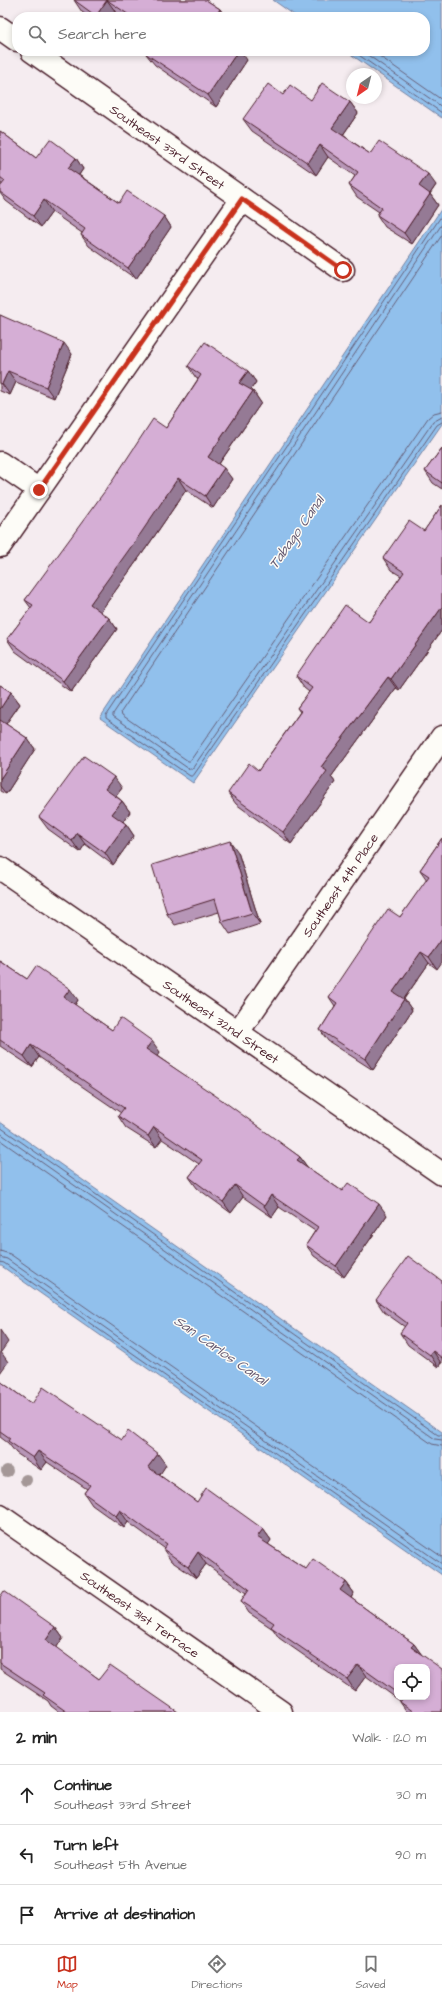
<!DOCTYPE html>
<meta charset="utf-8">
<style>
body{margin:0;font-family:"Architects Daughter",sans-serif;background:#f6f6f6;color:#222}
.controls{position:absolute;right:12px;bottom:12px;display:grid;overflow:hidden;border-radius:8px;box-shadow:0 2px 6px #0003}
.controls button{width:36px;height:36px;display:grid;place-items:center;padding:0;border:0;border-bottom:1px solid #e0e0e0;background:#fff;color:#222;font:20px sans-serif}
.compass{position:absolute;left:346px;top:68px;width:36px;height:36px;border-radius:50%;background:#fff;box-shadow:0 2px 6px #0003;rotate:215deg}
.stop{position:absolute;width:12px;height:12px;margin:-9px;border:3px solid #c8321e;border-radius:50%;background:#fff}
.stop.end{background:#c8321e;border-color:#fff;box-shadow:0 1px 4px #0008}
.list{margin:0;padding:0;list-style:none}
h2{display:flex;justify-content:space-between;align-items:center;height:52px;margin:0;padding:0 16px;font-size:17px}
h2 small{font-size:13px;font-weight:400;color:#767676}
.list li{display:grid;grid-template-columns:26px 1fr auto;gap:12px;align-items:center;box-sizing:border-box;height:60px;padding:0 16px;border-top:1px solid #e0e0e0}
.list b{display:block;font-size:15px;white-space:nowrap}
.list p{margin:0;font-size:13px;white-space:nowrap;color:#767676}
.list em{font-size:13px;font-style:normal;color:#767676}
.icon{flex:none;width:22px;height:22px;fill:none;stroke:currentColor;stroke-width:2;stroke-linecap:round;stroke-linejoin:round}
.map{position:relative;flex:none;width:442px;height:1712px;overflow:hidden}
.search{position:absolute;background:#fff;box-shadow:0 2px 6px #0003;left:12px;right:12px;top:12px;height:44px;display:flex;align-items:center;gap:10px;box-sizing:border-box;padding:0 14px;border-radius:16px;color:#767676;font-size:15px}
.sheet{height:232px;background:#fff}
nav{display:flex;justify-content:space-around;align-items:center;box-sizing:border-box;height:56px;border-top:1px solid #e0e0e0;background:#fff;font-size:11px;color:#767676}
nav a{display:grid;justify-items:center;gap:2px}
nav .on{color:#c8321e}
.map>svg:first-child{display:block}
</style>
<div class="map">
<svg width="442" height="1712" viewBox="0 0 442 1712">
<rect width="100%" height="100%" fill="#f5ecf0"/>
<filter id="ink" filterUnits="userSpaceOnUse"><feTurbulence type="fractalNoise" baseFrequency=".025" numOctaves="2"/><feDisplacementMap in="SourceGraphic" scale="8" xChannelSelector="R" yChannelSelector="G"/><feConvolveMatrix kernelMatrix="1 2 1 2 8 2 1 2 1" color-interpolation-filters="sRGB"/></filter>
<g filter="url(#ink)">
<path fill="#91c0ec" stroke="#75809f" d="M273,0H442V118L346,51H425V17H297Z
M442,208V424L193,783L100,718Z
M0,1122L442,1432V1575L0,1265Z"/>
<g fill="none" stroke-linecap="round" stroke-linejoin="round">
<path stroke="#665f78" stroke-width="1" d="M353,51L442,113
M362,51L442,107
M372,51L442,100
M442,215L106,715V718L190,776H193L437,425L442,422
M442,224L113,714V716L189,769H192L433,422L442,417
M442,235L121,712L122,715L188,761H190L428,418L434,413L442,411
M0,1127L438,1435H442
M0,1133L435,1439L442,1440
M0,1140L432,1444L442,1446
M0,1251L10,1254L442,1557
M0,1257L7,1259L442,1564
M0,1262L4,1263L442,1570"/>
<g stroke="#4a1f2b" stroke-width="25">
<g id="minor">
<path d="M0,28L17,40"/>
<path id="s1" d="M32,51L343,270"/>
<path d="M0,463L39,490"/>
<path d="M0,546L242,199"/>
<path id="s2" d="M0,868L442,1174"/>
<path id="s3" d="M238,1032L442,737"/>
<path id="s4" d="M0,1516L281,1712"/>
</g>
</g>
<use href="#minor" stroke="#fdfcf7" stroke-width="22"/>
</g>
<g fill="#a49797">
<circle cx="7" cy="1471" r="6"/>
<circle cx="26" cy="1480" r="6"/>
</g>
<path fill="#b796b7" stroke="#4a1f2b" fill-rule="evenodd" d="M74,0H206L220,9L225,17H124L115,11L112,17H89L82,12Z
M146,54L247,60L216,107L155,65Z
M283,95L311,100L350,102L358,113L343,135L370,154L436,185L430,194L438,205L412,244L385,227L377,215L379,212L357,197L349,185L355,176L328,157L316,175L252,131L243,119Z
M0,131L36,158H76L83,169L79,175L119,203L164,216L171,227L136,279L89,246L81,235L82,233L52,212L41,227L6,201L0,193V187L2,184L0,183Z
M0,315L72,354L54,398L16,382L10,395L0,391Z
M188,366L248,371L256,382L250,390L253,391L261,403L219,464L232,479L213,508L186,490L149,544L100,612L109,618L117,629L71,692L15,651L7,639L31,608L25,600L166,428L198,379L196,378Z
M442,448V489L433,483L425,471Z
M442,505V630L399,690L396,688L331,777L335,782L291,844L236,804L228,793L258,771L300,712L297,708L309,692L304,688L296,676L369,622L401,576L391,570L383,558L424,531Z
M0,685L11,692L20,704L6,724L27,738L35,749L6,794L0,791Z
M122,788L116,796L122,801L130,812L123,822L126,824L134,836L113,865L85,844L80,852L48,829L39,817Z
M442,838L437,969L429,963L404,999L412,1010L373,1070L328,1041L320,1030L335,1006L329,997L400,917L427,880L420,870Z
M238,852L260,924L230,934L222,922L219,912L175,925L167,914Z
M0,961L27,979L78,1000L75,1005L112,1030L160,1052L157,1056L300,1157L307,1167L342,1191L387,1215L344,1277L314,1256L306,1245L315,1231L279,1207L272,1217L243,1197L231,1213L197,1188L189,1177L199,1164L162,1139L156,1147L126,1128L118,1116L121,1113L39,1057L32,1067L0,1046Z
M442,1281V1363H441L438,1367L408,1345L400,1333L405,1327L384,1312L376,1300Z
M0,1381L32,1404L122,1440L166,1465L159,1475L197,1502L263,1529L271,1540L268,1544L306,1569L346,1582L354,1593L351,1598L414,1644L421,1654L442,1712H407L400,1702V1701L366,1676L355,1691L279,1638L273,1629L249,1613L241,1601L246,1593L206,1564L196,1578L171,1561L163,1549L164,1548L128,1522L124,1528L92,1505L84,1493L87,1489L47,1462L41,1470L16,1453L8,1443L0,1437ZM397,1667L427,1697H397Z
M0,1597L55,1627L63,1638L56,1648L99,1679L178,1712H59L51,1706L48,1701L0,1669Z"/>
<path fill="#957a95" stroke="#4a1f2b" d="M107,0L115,11L112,17H97L96,16Z
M220,9L225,17H215Z
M238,51H241L247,60L216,107L208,95Z
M350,102L358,113L340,139L332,128Z
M320,145L328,157L316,175L308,163Z
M76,158L83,169L76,179L68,168Z
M428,174L436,185L427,198L419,186Z
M430,194L438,205L412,244L404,233Z
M44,200L52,212L41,227L33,216Z
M164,216L171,227L136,279L128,268Z
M64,343L72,354L54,398L46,387Z
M8,371L16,382L10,395L2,384Z
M248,371L256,382L248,394L239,383Z
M253,391L261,403L216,468L208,457Z
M224,468L232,479L213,508L205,496Z
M178,478L186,490L149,544L98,615L90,604Z
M442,607V630L399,690L391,679Z
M109,618L117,629L71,692L63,681Z
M388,677L396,688L331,777L335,782L291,844L283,832L321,767Z
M11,692L20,704L3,728L0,724V709Z
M27,738L35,749L6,794L0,786V779Z
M114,777L122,788L113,800L105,789Z
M122,801L130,812L120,826L112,814Z
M126,824L134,836L113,865L105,853Z
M77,833L85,844L80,852L72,841Z
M230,841L238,852L260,924L252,913Z
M442,939V962L437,969L429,957Z
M421,952L429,963L401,1003L393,992Z
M70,989L78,1000L72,1009L64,997Z
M404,999L412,1010L373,1070L365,1059Z
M152,1041L160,1052L154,1061L146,1049Z
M31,1045L39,1057L32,1067L24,1056Z
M154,1127L162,1139L156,1147L148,1136Z
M300,1157L308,1168L297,1160Z
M235,1185L243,1197L231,1213L223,1202Z
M271,1195L279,1207L272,1217L264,1206Z
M379,1204L387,1215L344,1277L336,1266Z
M0,1330L8,1342L1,1352L8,1362L0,1373Z
M433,1351L441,1363L438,1367L430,1355Z
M38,1451L47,1462L41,1470L33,1458Z
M158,1454L166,1465L157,1479L148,1467Z
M120,1510L128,1522L124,1528L116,1516Z
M263,1529L271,1540L265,1549L257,1537Z
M198,1552L206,1564L196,1578L188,1567Z
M346,1582L354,1593L348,1602L340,1590Z
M55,1627L63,1638L54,1651L46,1640Z
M414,1644L422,1655L411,1647Z
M358,1665L366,1676L355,1691L347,1679Z"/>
<path fill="#d5aed5" stroke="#4a1f2b" d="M74,0H107L96,16Z
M107,0H206L220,9L215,17H132Z
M148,51H238L208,95L146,54Z
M322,83L350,102L332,128L370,154L379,141L428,174L419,186L430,194L404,233L377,215L382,208L349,185L358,172L320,145L308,163L243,119L268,84L283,95L290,85L311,100Z
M0,131L36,158L50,139L76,158L68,168L119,203L127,191L164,216L128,268L81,235L85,229L44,200L33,216L0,192V187L5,181L0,177Z
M0,315L64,343L46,387L8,371L2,384L0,383Z
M205,342L248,371L239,383L253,391L208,457L224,468L205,496L178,478L141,533L90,604L109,618L63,681L7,639L33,605L25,600L113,480L153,419L166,428L201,375L188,366Z
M442,448V483L425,471Z
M442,505V607L391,679L388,677L321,767L327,771L283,832L228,793L249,763L258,771L301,711L297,708L312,688L296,676L345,605L369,622L404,572L383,558L409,521L424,531Z
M0,685L11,692L0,709Z
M0,720L27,738L0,779Z
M84,756L114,777L105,789L122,801L112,814L126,824L105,853L77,833L72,841L39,817Z
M442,838V939L429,957L421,952L393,992L404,999L365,1059L320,1030L337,1003L329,997L388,909L400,917L429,876L420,870Z
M230,841L252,913L222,922L215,899L167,914L152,865Z
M0,961L27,979L36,966L70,989L64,997L112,1030L120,1018L152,1041L146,1049L222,1100L300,1157L297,1160L342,1191L348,1183L379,1204L336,1266L306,1245L318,1227L271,1195L264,1206L235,1185L223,1202L189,1177L202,1160L154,1127L148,1136L118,1116L124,1108L31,1045L24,1056L0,1040Z
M408,1256L442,1281V1358L433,1351L430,1355L400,1333L407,1323L376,1300Z
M0,1381L32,1404L43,1387L122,1440L128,1431L158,1454L148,1467L197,1502L206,1488L263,1529L257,1537L306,1569L313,1559L346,1582L340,1590L414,1644L411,1647L442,1669V1712H414L400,1702L403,1698L402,1697H427V1667H397V1693L358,1665L347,1679L271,1627L274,1623L241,1601L249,1589L198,1552L188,1567L163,1549L167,1544L120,1510L116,1516L84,1493L90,1485L38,1451L33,1458L8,1441L10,1438L0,1431Z
M4,1591L55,1627L46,1640L99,1679L110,1665L178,1712H67L43,1695L45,1693L0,1663V1597Z"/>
</g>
<g fill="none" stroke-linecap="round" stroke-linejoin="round" filter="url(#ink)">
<path stroke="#c8321e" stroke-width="5" d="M39,490L242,199L343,270"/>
</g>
<g text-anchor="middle" stroke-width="3" stroke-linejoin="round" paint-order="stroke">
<g font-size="13" fill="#4a1f2b" stroke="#fdfcf7">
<text dy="5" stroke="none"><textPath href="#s1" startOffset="166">Southeast 33rd Street</textPath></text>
<text dy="5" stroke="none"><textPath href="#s3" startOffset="179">Southeast 4th Place</textPath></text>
<text dy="5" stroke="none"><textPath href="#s2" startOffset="269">Southeast 32nd Street</textPath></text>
<text dy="5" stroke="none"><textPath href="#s4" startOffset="171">Southeast 31st Terrace</textPath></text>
</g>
<g font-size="14" font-style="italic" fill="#63576f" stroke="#fdfcf7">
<text transform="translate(296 532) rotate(-55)" y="5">Tabago Canal</text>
<text transform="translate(221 1350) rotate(35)" y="5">San Carlos Canal</text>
</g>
</g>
</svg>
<div class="controls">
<button><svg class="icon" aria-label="locate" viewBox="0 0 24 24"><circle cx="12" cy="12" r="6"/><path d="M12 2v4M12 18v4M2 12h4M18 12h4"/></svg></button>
</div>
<svg class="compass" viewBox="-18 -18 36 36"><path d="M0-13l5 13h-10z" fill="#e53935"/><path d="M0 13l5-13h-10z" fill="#767676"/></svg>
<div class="stop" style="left:343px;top:270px"></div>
<div class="stop end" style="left:39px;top:490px"></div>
<div class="search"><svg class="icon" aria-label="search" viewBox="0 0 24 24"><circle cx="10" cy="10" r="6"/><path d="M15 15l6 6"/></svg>Search here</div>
</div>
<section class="sheet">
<h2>2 min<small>Walk · 120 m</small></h2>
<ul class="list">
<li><svg class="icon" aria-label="ahead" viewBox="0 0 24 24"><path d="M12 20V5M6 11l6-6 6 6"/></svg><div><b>Continue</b><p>Southeast 33rd Street</p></div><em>30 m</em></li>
<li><svg class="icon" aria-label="left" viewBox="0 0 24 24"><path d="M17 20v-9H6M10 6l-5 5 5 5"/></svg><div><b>Turn left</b><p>Southeast 5th Avenue</p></div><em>90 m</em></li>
<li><svg class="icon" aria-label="arrive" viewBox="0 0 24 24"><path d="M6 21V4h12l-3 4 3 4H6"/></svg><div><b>Arrive at destination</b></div></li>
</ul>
</section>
<nav>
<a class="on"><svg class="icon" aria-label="map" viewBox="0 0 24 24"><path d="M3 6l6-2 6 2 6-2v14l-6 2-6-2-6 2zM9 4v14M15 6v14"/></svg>Map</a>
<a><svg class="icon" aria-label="directions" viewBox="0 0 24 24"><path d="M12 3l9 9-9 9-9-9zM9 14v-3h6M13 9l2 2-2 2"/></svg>Directions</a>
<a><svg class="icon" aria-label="saved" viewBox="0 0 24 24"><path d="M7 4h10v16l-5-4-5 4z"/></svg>Saved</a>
</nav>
